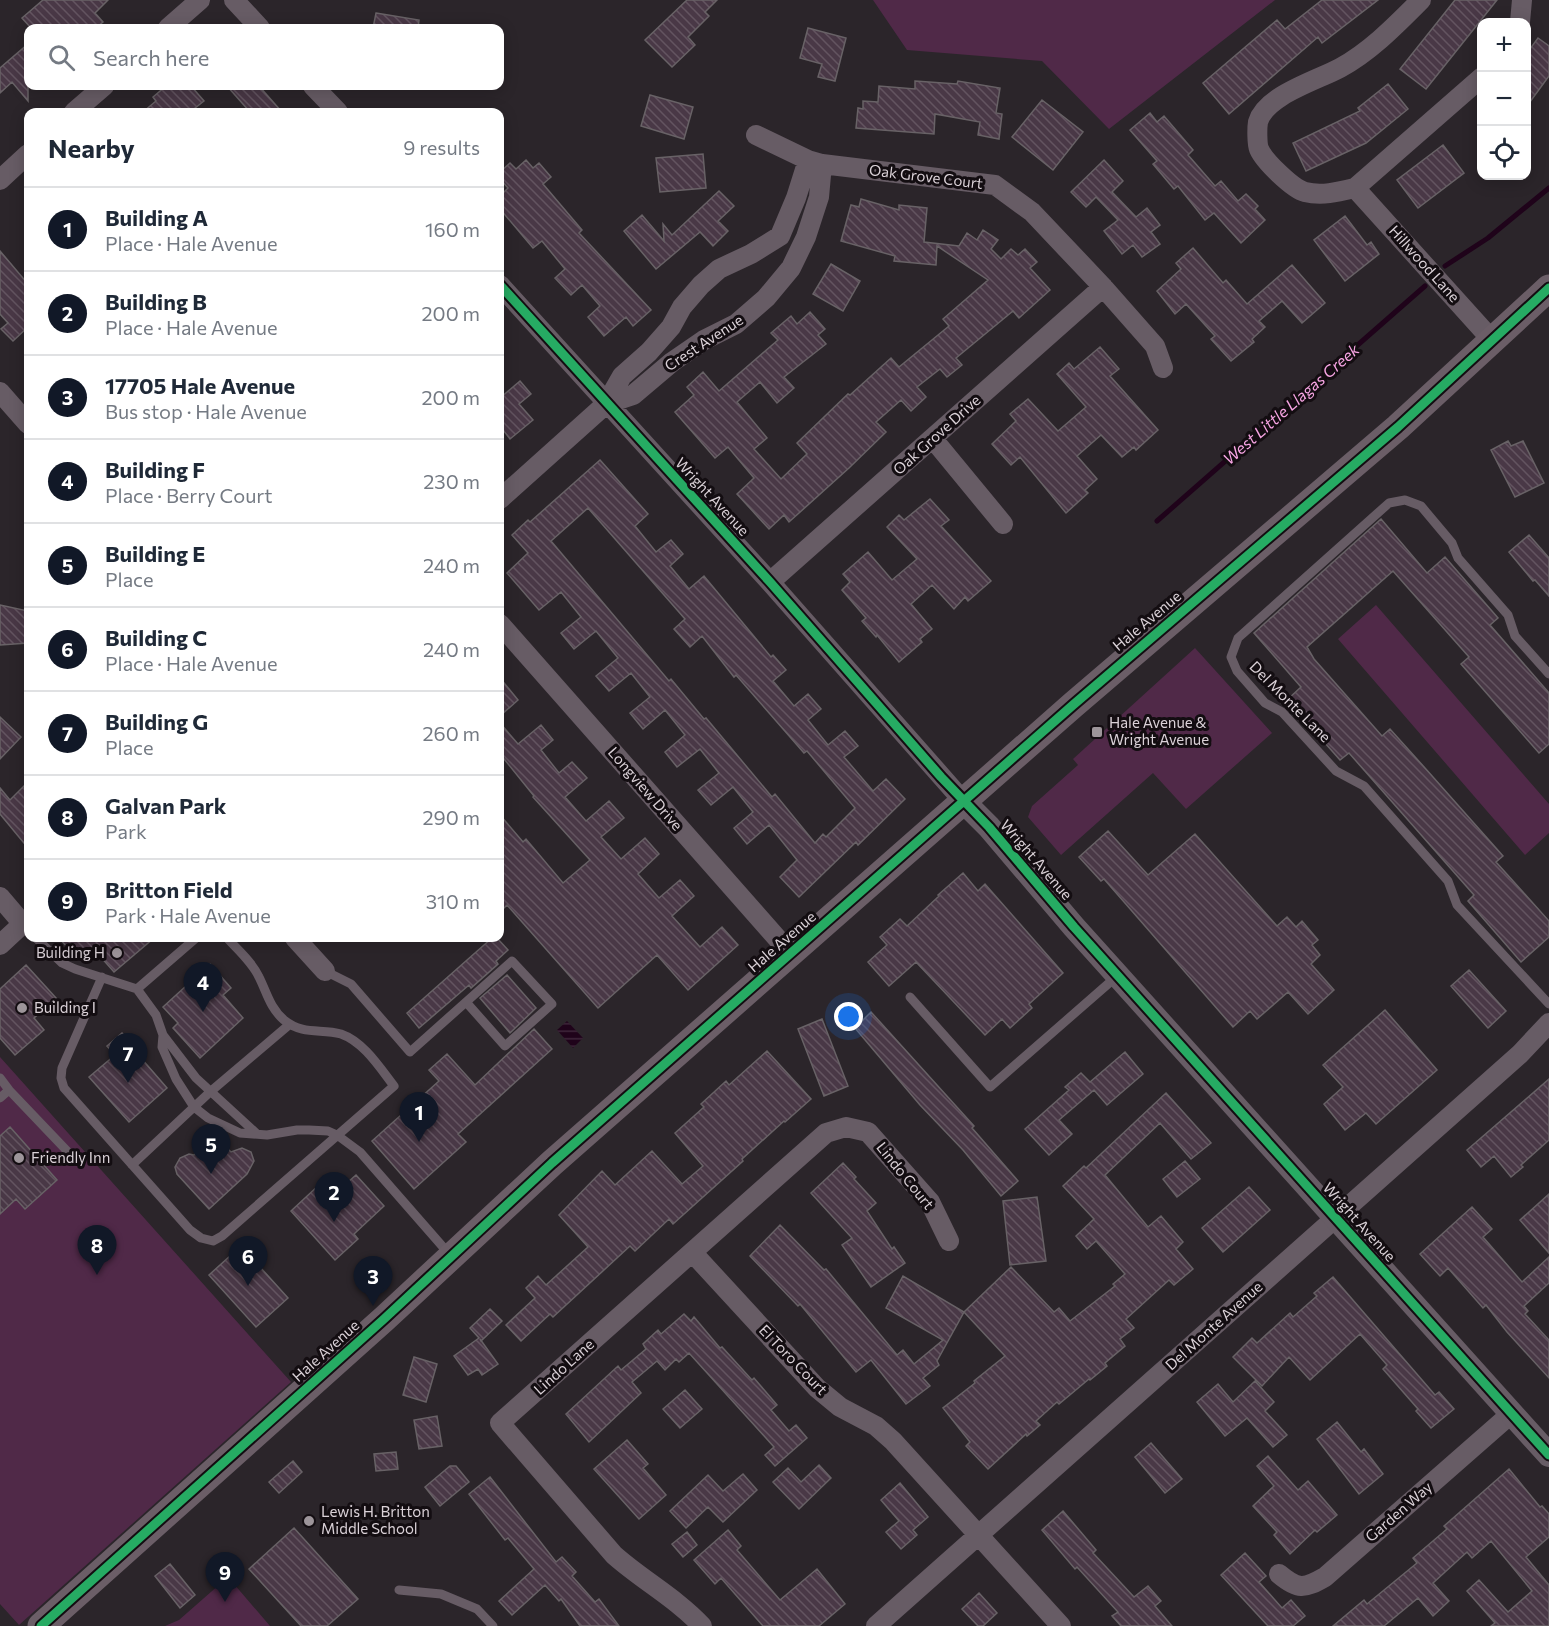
<!DOCTYPE html>
<meta charset="utf-8">
<style>
body{margin:0;font-family:Commissioner,sans-serif;background:#f6f6f7;color:#1f2937}
.controls{position:absolute;right:18px;top:18px;display:grid;overflow:hidden;border-radius:12px;box-shadow:0 3px 15px #0003}
.controls button{width:54px;height:54px;display:grid;place-items:center;padding:0;border:0;border-bottom:2px solid #e0e1e3;background:#fff;color:#1f2937;font:30px sans-serif}
.you{position:absolute;left:849px;top:1017px;width:21px;height:21px;margin:-15px;border:4px solid #fff;border-radius:50%;background:#1a73e8;box-shadow:0 0 0 9px #1a73e833}
.badge{display:grid;place-items:center;width:39px;height:39px;border-radius:50%;background:#111827;color:#fff;font-size:20px;font-weight:700}
.pin{position:absolute;translate:-50% -50px;filter:drop-shadow(0 2px 3px #0008)}
.pin::after{content:'';position:absolute;top:32px;width:21px;height:18px;background:inherit;clip-path:polygon(0 0,100% 0,50% 100%)}
.list{margin:0;padding:0;list-style:none}
h2{display:flex;justify-content:space-between;align-items:center;height:78px;margin:0;padding:0 24px;font-size:26px}
h2 small{font-size:20px;font-weight:400;color:#747a83}
.list li{display:grid;grid-template-columns:39px 1fr auto;gap:18px;align-items:center;box-sizing:border-box;height:84px;padding:0 24px;border-top:2px solid #e0e1e3}
.list b{display:block;font-size:22px;white-space:nowrap}
.list p{margin:0;font-size:20px;white-space:nowrap;color:#747a83}
.list em{font-size:20px;font-style:normal;color:#747a83}
.icon{flex:none;width:33px;height:33px;fill:none;stroke:currentColor;stroke-width:2;stroke-linecap:round;stroke-linejoin:round}
.map{position:relative;flex:none;width:1549px;height:1626px;overflow:hidden}
.search{position:absolute;background:#fff;box-shadow:0 3px 15px #0003;left:24px;top:24px;width:480px;height:66px;display:flex;align-items:center;gap:15px;box-sizing:border-box;padding:0 21px;border-radius:12px;color:#747a83;font-size:22px}
.panel{position:absolute;background:#fff;box-shadow:0 3px 15px #0003;left:24px;top:108px;width:480px;height:834px;border-radius:12px}
.map>svg:first-child{display:block}
</style>
<div class="map">
<svg width="1549" height="1626" viewBox="0 0 1549 1626">
<defs>
<pattern id="water-rules" width="6" height="5" patternUnits="userSpaceOnUse" patternTransform="scale(1.5)"><rect width="6" height="5" fill="#1f031a"/><path d="M0 2.5h6" fill="none" stroke="#3f273b"/></pattern>
<pattern id="building-back-hatch" width="6" height="6" patternUnits="userSpaceOnUse" patternTransform="scale(1.5)"><rect width="6" height="6" fill="#493846"/><path d="M-1 5l2 2M0 0l6 6M5-1l2 2" fill="none" stroke="#635460"/></pattern>
</defs>
<rect width="100%" height="100%" fill="#2b252a"/>
<path fill="#502948" d="M873,0H1275L1109,129L1042,61L907,50Z
M1376,605L1549,804V833L1525,855L1338,639Z
M1195,648L1272,733L1186,809L1153,773L1061,855L1028,817L1032,806L1078,765L1073,759Z
M0,1057L291,1382L19,1625L0,1604Z
M228,1577L270,1626H165L179,1620Z"/>
<path fill="url(#water-rules)" d="M567,1021L583,1038L573,1048L557,1030Z"/>
<g fill="none" stroke-linecap="round" stroke-linejoin="round">
<path stroke="#1f031a" stroke-width="5" d="M1445,266L1488,238L1549,188
M1157,521L1425,286"/>
</g>
<path fill="url(#building-back-hatch)" stroke="#686266" stroke-width="1.5" fill-rule="evenodd" d="M43,0H108L95,13L103,22L96,28H31L22,18Z
M687,0H717L705,12L709,16L688,37L695,45L672,67L645,40Z
M1322,0H1378L1322,43L1318,37L1229,114L1203,83L1277,20L1285,29Z
M1455,0H1497L1426,89L1400,69Z
M376,13L419,20L418,28H373Z
M808,28L846,38L835,81L818,77L822,64L800,58Z
M1538,38L1549,46V76L1527,106V53Z
M28,44V101L12,82L0,93V68Z
M915,81L957,84L958,81L1000,88L996,113L1002,114L999,139L978,135L980,122L935,114L934,134L856,128L858,108L863,109V101L878,102L879,86L915,89Z
M1388,84L1408,109L1366,143L1306,171L1293,143L1360,111L1358,108Z
M166,86H191L204,101L190,112H143L156,101L153,97Z
M227,86H259L282,112H250Z
M650,95L693,107L684,139L641,126Z
M1042,100L1083,132L1053,170L1012,137Z
M1150,113L1157,122L1164,116L1193,150L1188,155L1215,186L1221,181L1238,201L1246,194L1258,206L1255,209L1265,220L1241,243L1214,213L1205,220L1178,186L1174,189L1153,164L1157,161L1130,130Z
M1443,145L1464,173L1418,208L1397,180Z
M703,154L706,188L660,192L656,158Z
M526,160L533,168L539,163L551,177L543,184L582,230L579,233L651,310L633,326L626,317L604,336L588,317L600,306L582,285L571,295L555,278L565,269L542,241L533,248L500,209V196L508,188L500,179V172L510,163L516,169Z
M1104,160L1123,181L1112,192L1136,217L1147,208L1160,225L1151,232L1160,244L1142,257L1133,245L1122,254L1104,231L1118,220L1096,197L1086,207L1071,192Z
M719,191L734,206L718,221L728,231L713,246L700,232L656,269L624,231L642,215L664,241L663,224L672,235Z
M861,199L899,210V205L927,208L924,242L959,246L967,233L977,240L983,230L998,240L991,249L1001,259L1011,249L1018,255L1025,249L1037,262L1030,268L1050,290L1019,318L1013,311L956,358L962,365L947,377L940,369L917,387L926,397L911,411L901,400L876,422L886,432L849,468L789,522L784,515L769,529L737,494L754,478L728,447L715,458L675,412L694,395L687,387L703,372L719,391L778,340L771,333L791,316L797,324L810,312L825,329L818,335L826,344L784,377L794,388L777,403L760,382L737,402L767,438L754,449L781,479L807,454L797,443L848,394L850,395L891,358L899,367L949,326L943,319L988,280L937,246L936,265L894,261L895,256L841,241L851,205L859,207Z
M1345,216L1367,245L1371,242L1379,254L1345,281L1314,240Z
M1193,248L1223,283L1226,280L1247,304L1292,265L1325,303L1302,323L1282,301L1259,321L1265,327L1252,339L1254,342L1231,361L1211,339L1215,336L1186,304L1175,314L1157,291L1181,269L1176,263Z
M0,251L28,284V327L13,341L1,329L8,323L0,314Z
M831,264L860,281L843,311L813,294Z
M1100,347L1119,369L1110,376L1158,430L1136,450L1134,447L1122,457L1101,435L1077,456L1097,479L1085,490L1088,493L1066,513L1020,457L1011,465L992,444L1016,421L1010,414L1028,399L1058,431L1086,407L1057,374L1069,363L1074,369Z
M520,381L531,394L519,404L533,420L510,439L500,426V398Z
M1508,441L1511,446L1523,441L1544,483L1515,497L1491,450Z
M600,460L648,514L635,526L656,552L671,540L683,554L670,566L689,589L704,576L771,657L773,655L786,670L773,681L794,706L808,694L821,709L808,720L828,745L845,731L858,746L844,757L873,791L886,779L905,799L858,845L856,842L799,897L780,877L797,860L769,825L747,844L734,828L753,812L733,787L711,805L698,790L719,773L700,749L677,767L665,752L685,735L665,710L643,729L630,713L650,697L631,673L609,691L596,676L618,658L596,631L574,649L561,633L581,617L561,592L539,610L507,573L528,553L512,535L528,520L530,522ZM588,508L685,619L674,629L690,647L702,636L734,677L736,675L804,753L807,751L855,808L826,837L823,834L815,843L775,794L772,797L706,718L704,719L671,679L669,681L551,541Z
M930,499L949,520L941,526L991,581L968,601L965,597L954,609L932,585L911,604L932,629L920,639L922,642L899,662L877,635L876,637L862,621L866,618L842,590L850,582L843,574L868,552L892,580L917,559L887,527L899,515L904,520Z
M1381,519L1427,573L1445,557L1498,618L1490,625L1549,693V744L1539,753L1461,664L1469,657L1393,571L1307,647L1314,659L1382,736L1390,729L1425,768L1503,856L1496,862L1549,921V937L1521,962L1468,901L1474,895L1349,753L1340,760L1287,700L1301,687L1254,633Z
M1529,535L1549,558V596L1535,580L1533,581L1509,552Z
M0,605L28,611V643L0,645Z
M500,678L518,700L500,716Z
M0,717L21,737L0,759Z
M500,723L518,744L541,725L553,740L541,750L559,773L572,762L587,778L565,797L586,821L609,801L624,818L601,837L621,859L645,838L659,854L638,874L659,898L680,880L694,896L672,916L700,947L722,927L738,945L688,990L657,955L598,1008L507,905L500,912V815L523,842L526,839L563,883L590,860L533,797L534,796L500,754Z
M28,782V848L0,814V788L10,800Z
M1108,831L1148,875L1195,834L1277,926L1287,917L1296,927L1302,921L1318,940L1312,945L1320,955L1311,964L1334,990L1308,1014L1288,992L1257,1019L1250,1011L1233,1027L1104,879L1101,881L1079,857Z
M963,873L978,891L985,884L1063,973L1029,1004L1032,1008L1010,1028L1002,1019L985,1035L916,962L889,986L868,962L887,945L880,937L900,919L907,926L939,896L938,895Z
M59,938H154L114,972L92,947L78,959Z
M492,938H497L508,950L496,961L498,964L471,988L469,985L419,1028L407,1013Z
M210,964L231,988L223,995L243,1018L200,1058L173,1028L178,1023L163,1007Z
M26,965L56,998L34,1018L44,1030L15,1055L0,1038V989Z
M1469,970L1506,1011L1488,1028L1451,986Z
M507,975L536,1008L510,1033L480,998Z
M1385,1010L1437,1070L1376,1124L1366,1113L1345,1130L1324,1104L1343,1087L1323,1065Z
M871,1012L974,1126L972,1128L1018,1181L1001,1196L963,1150L920,1105L855,1028Z
M822,1019L848,1086L824,1096L798,1029Z
M534,1029L552,1049L458,1134L466,1142L414,1189L372,1141L439,1081L429,1070L447,1054L475,1085Z
M122,1033L136,1048L134,1050L167,1088L129,1122L89,1077L115,1055L107,1046Z
M767,1051L811,1099L785,1122L784,1121L742,1159L743,1161L673,1224L669,1219L635,1251L630,1246L553,1317L550,1314L521,1341L506,1325L535,1298L526,1288L538,1276L546,1285L588,1247L559,1215L602,1171L615,1185L652,1151L682,1184L703,1166L675,1133L704,1107L701,1104L726,1081L729,1085Z
M1125,1052L1143,1074L1107,1105L1094,1090L1059,1120L1072,1134L1049,1155L1025,1129L1069,1090L1065,1087L1081,1073L1090,1082Z
M1549,1079V1140L1521,1165L1523,1167L1511,1177L1494,1156L1481,1167L1467,1150Z
M1166,1093L1211,1143L1191,1159L1160,1123L1105,1175L1148,1227L1161,1216L1183,1242L1176,1249L1193,1269L1174,1285L1169,1280L1126,1319L1134,1328L1120,1339L1125,1346L1105,1363L1107,1366L1090,1380L1089,1379L1059,1404L1057,1402L1036,1421L1040,1425L1027,1436L1026,1434L988,1469L966,1446L970,1442L943,1408L975,1383L974,1381L1005,1356L964,1312L1011,1267L1054,1312L1059,1308L1070,1321L1115,1286L1113,1284L1125,1274L1096,1241L1087,1249L1076,1236L1094,1219L1063,1186L1084,1166L1086,1168Z
M10,1127L57,1180L25,1209L16,1199L0,1214V1136Z
M212,1139L221,1149L225,1146L231,1152L242,1148L251,1152L254,1161L247,1174L209,1209L177,1174L175,1167L180,1158L189,1154L194,1155Z
M1185,1161L1200,1179L1177,1197L1163,1179Z
M843,1163L856,1177L854,1179L876,1203L867,1211L892,1249L894,1247L905,1263L871,1287L842,1245L852,1238L811,1193Z
M356,1175L384,1206L354,1234L358,1239L335,1260L291,1211L320,1184L331,1197Z
M1249,1187L1270,1210L1223,1252L1202,1228Z
M1549,1194V1253L1520,1220Z
M1037,1197L1046,1261L1010,1265L1003,1201Z
M1472,1207L1492,1229L1483,1237L1522,1282L1549,1257V1283L1524,1306L1528,1311L1525,1314L1549,1340V1378L1507,1332L1486,1305L1483,1308L1448,1268L1440,1276L1420,1254Z
M780,1225L824,1270L826,1269L897,1355L903,1350L914,1364L943,1340L886,1308L903,1276L964,1312L937,1361L939,1365L923,1378L930,1386L906,1404L871,1360L856,1372L800,1304L798,1306L750,1256Z
M241,1246L288,1298L256,1327L209,1275Z
M1333,1277L1435,1395L1439,1392L1454,1409L1431,1428L1416,1411L1418,1409L1383,1369L1387,1365L1360,1334L1310,1380L1289,1357L1262,1386L1233,1357L1252,1338L1257,1343L1290,1313L1293,1317L1317,1296L1314,1293Z
M490,1309L502,1321L481,1341L480,1339L498,1364L482,1375L478,1369L468,1375L454,1356L479,1338L470,1328Z
M684,1314L691,1321L694,1317L720,1348L722,1347L752,1380L754,1378L777,1405L771,1410L789,1431L796,1425L807,1438L775,1466L765,1455L774,1447L689,1353L679,1362L676,1359L665,1370L657,1361L632,1382L641,1393L589,1442L566,1414L618,1366L621,1370L646,1349L643,1344L658,1330L661,1334Z
M414,1357L437,1364L426,1402L403,1395Z
M1255,1381L1274,1402L1265,1411L1287,1435L1273,1447L1247,1418L1225,1436L1197,1402L1218,1384L1233,1402Z
M685,1390L702,1409L680,1428L663,1409Z
M437,1416L442,1446L419,1449L414,1420Z
M1337,1422L1361,1452L1364,1449L1383,1474L1359,1494L1317,1439Z
M627,1440L648,1464L643,1468L666,1495L639,1519L594,1469Z
M1151,1443L1182,1479L1165,1493L1135,1457Z
M396,1452L398,1469L376,1471L374,1454Z
M1268,1456L1298,1490L1308,1481L1337,1515L1317,1532L1315,1530L1290,1554L1274,1535L1277,1532L1253,1506L1274,1486L1257,1466Z
M293,1461L302,1472L279,1493L269,1482Z
M819,1465L831,1478L799,1509L773,1482L788,1468L801,1482Z
M450,1466H456L469,1482L440,1506L425,1487Z
M1509,1469L1540,1507L1542,1506L1549,1514V1537L1526,1557L1549,1585V1626H1491L1495,1623L1467,1591L1479,1580L1508,1612L1532,1591L1491,1541L1472,1558L1467,1552L1433,1583L1449,1601L1433,1616L1418,1598L1384,1626H1333L1364,1600L1367,1604L1417,1563L1413,1558L1447,1529L1444,1526Z
M743,1474L757,1490L723,1522L708,1507L686,1528L670,1511L708,1475L723,1491Z
M490,1477L556,1562L562,1557L576,1572L572,1576L595,1602L599,1599L619,1626H580L561,1599L559,1601L545,1585L512,1615L499,1601L534,1569L508,1538L505,1540L469,1494Z
M900,1483L928,1517L913,1530L917,1535L901,1549L886,1532L899,1521L881,1500Z
M1063,1511L1096,1550L1093,1553L1134,1597L1148,1586L1161,1601L1155,1606L1172,1626H1121L1112,1616L1118,1612L1077,1567L1075,1569L1042,1530Z
M294,1528L358,1599L327,1626H301L249,1569Z
M728,1530L741,1546L737,1550L780,1600L817,1569L845,1604L819,1626H763L721,1578L715,1584L694,1560Z
M687,1532L697,1545L683,1557L672,1544Z
M1245,1553L1266,1576L1259,1582L1282,1608L1291,1600L1305,1616L1293,1626H1268L1221,1575Z
M170,1564L195,1595L180,1608L155,1576Z
M979,1593L997,1613L983,1626H978L962,1609Z"/>
<g fill="none" stroke-linecap="round" stroke-linejoin="round">
<path stroke="#675c65" stroke-width="9" d="M1549,674L1515,636L1508,615L1458,558L1452,543L1421,506L1405,500L1389,503L1238,638L1231,657L1237,671L1265,703L1282,712L1336,771L1364,786L1448,881L1457,905L1549,1004
M36,938L62,963L75,969L137,989L156,1015L163,1035L196,1078L256,1133
M325,971L351,984L410,1052L512,961L552,1004L505,1046L466,1002
M102,977L62,1068L61,1078L64,1088L190,1230L201,1238L213,1241L222,1236L394,1086C380,1068 364,1042 341,1034C321,1028 304,1036 284,1020C270,1008 267,993 259,977C252,962 238,950 227,938
M137,989L196,938
M910,997L990,1087L1116,977
M163,1035L162,1047L176,1079L194,1107L208,1118L240,1133L267,1135L297,1130H309L328,1131L337,1135L360,1152L450,1255
M0,1078L9,1090L0,1098
M9,1090L70,1154
M132,1165L210,1092L290,1024
M399,1590L441,1594L477,1609L493,1626"/>
<path stroke="#675c65" stroke-width="20" d="M234,0L260,28
M1421,0C1396,25 1371,51 1340,68C1318,80 1266,95 1258,122C1257,128 1257,144 1259,149C1264,161 1293,189 1305,192C1322,196 1338,192 1355,188L1482,77
M1520,22L1522,0
M168,28L200,0
M313,86L338,112
M74,112L104,86
M756,135L808,160L822,164L995,185L1032,212L1103,287L1155,346L1163,368
M0,180L28,154
M1355,188L1492,340
M500,285L770,582L964,802
M0,392L28,424
M606,404L633,395L672,362L704,340L736,324L766,298L791,268L806,237L819,197L822,164
M933,439L1003,524
M500,499L606,404L622,376L649,352L671,327L682,307L701,285L719,269L751,254L780,236L796,198L808,160
M770,582L1103,287
M500,624L791,954
M0,897L23,924
M295,938L325,971
M0,945L28,919
M692,1252L817,1388L840,1407L876,1426L893,1441L1061,1626
M1279,1574C1298,1590 1304,1589 1325,1577L1512,1413
M702,1626C676,1598 642,1580 614,1555L500,1423L826,1133L846,1127L868,1132L930,1202L949,1241
M876,1626L1520,1054L1549,1023"/>
<path stroke="#675c65" stroke-width="24" d="M964,802L989,827L1074,927L1549,1455"/>
<path stroke="#6b5e67" stroke-width="27" d="M41,1626L384,1319L552,1163L1073,705L1398,427L1549,288"/>
<g stroke="#130d11" stroke-width="13">
<path id="cycleway" d="M500,285L770,582L941,777L989,827L1074,927L1549,1455
M41,1626L384,1319L552,1163L1073,705L1398,427L1549,288"/>
</g>
<use href="#cycleway" stroke="#26ab63" stroke-width="9"/>
</g>
<g fill="#9d959a" stroke="#130d11" stroke-width="2">
<rect x="1091" y="726" width="12" height="12" rx="3"/>
<circle cx="117" cy="953" r="6"/>
<circle cx="22" cy="1008" r="6"/>
<circle cx="19" cy="1158" r="6"/>
<circle cx="309" cy="1521" r="6"/>
</g>
<g text-anchor="middle" stroke-width="6" stroke-linejoin="round" paint-order="stroke">
<g font-size="15" fill="#dad1d7" stroke="#130d11">
<text transform="translate(926 177) rotate(7)" y="5">Oak Grove Court</text>
<text transform="translate(1424 264) rotate(48)" y="5">Hillwood Lane</text>
<text transform="translate(704 343) rotate(-33)" y="5">Crest Avenue</text>
<text transform="translate(937 435) rotate(-42)" y="5">Oak Grove Drive</text>
<text transform="translate(712 497) rotate(47)" y="5">Wright Avenue</text>
<text transform="translate(1147 621) rotate(-40)" y="5">Hale Avenue</text>
<text transform="translate(1290 702) rotate(45)" y="5">Del Monte Lane</text>
<text transform="translate(645 789) rotate(49)" y="5">Longview Drive</text>
<text transform="translate(1036 860) rotate(49)" y="5">Wright Avenue</text>
<text transform="translate(782 942) rotate(-41)" y="5">Hale Avenue</text>
<text transform="translate(905 1176) rotate(51)" y="5">Lindo Court</text>
<text transform="translate(1359 1222) rotate(48)" y="5">Wright Avenue</text>
<text transform="translate(1214 1326) rotate(-42)" y="5">Del Monte Avenue</text>
<text transform="translate(326 1351) rotate(-42)" y="5">Hale Avenue</text>
<text transform="translate(793 1360) rotate(46)" y="5">El Toro Court</text>
<text transform="translate(564 1367) rotate(-42)" y="5">Lindo Lane</text>
<text transform="translate(1399 1512) rotate(-41)" y="5">Garden Way</text>
</g>
<g font-size="15" fill="#dad1d7" stroke="#130d11" text-anchor="start">
<text x="1109" y="728">Hale Avenue &amp;<tspan x="1109" dy="17">Wright Avenue</tspan></text>
<text x="105" y="958" text-anchor="end">Building H</text>
<text x="34" y="1013">Building I</text>
<text x="31" y="1163">Friendly Inn</text>
<text x="321" y="1517">Lewis H. Britton<tspan x="321" dy="17">Middle School</tspan></text>
</g>
<g font-size="16" font-style="italic" fill="#f8a5e4" stroke="#130d11">
<text transform="translate(1291 404) rotate(-41)" y="6">West Little Llagas Creek</text>
</g>
</g>
</svg>
<div class="controls">
<button>+</button>
<button>−</button>
<button><svg class="icon" aria-label="locate" viewBox="0 0 24 24"><circle cx="12" cy="12" r="6"/><path d="M12 2v4M12 18v4M2 12h4M18 12h4"/></svg></button>
</div>
<div class="you"></div>
<div class="pin badge" style="left:419px;top:1142px">1</div>
<div class="pin badge" style="left:334px;top:1222px">2</div>
<div class="pin badge" style="left:373px;top:1306px">3</div>
<div class="pin badge" style="left:203px;top:1012px">4</div>
<div class="pin badge" style="left:211px;top:1174px">5</div>
<div class="pin badge" style="left:248px;top:1286px">6</div>
<div class="pin badge" style="left:128px;top:1083px">7</div>
<div class="pin badge" style="left:97px;top:1275px">8</div>
<div class="pin badge" style="left:225px;top:1602px">9</div>
<div class="search"><svg class="icon" aria-label="search" viewBox="0 0 24 24"><circle cx="10" cy="10" r="6"/><path d="M15 15l6 6"/></svg>Search here</div>
<section class="panel">
<h2>Nearby<small>9 results</small></h2>
<ul class="list">
<li><span class="badge">1</span><div><b>Building A</b><p>Place · Hale Avenue</p></div><em>160 m</em></li>
<li><span class="badge">2</span><div><b>Building B</b><p>Place · Hale Avenue</p></div><em>200 m</em></li>
<li><span class="badge">3</span><div><b>17705 Hale Avenue</b><p>Bus stop · Hale Avenue</p></div><em>200 m</em></li>
<li><span class="badge">4</span><div><b>Building F</b><p>Place · Berry Court</p></div><em>230 m</em></li>
<li><span class="badge">5</span><div><b>Building E</b><p>Place</p></div><em>240 m</em></li>
<li><span class="badge">6</span><div><b>Building C</b><p>Place · Hale Avenue</p></div><em>240 m</em></li>
<li><span class="badge">7</span><div><b>Building G</b><p>Place</p></div><em>260 m</em></li>
<li><span class="badge">8</span><div><b>Galvan Park</b><p>Park</p></div><em>290 m</em></li>
<li><span class="badge">9</span><div><b>Britton Field</b><p>Park · Hale Avenue</p></div><em>310 m</em></li>
</ul>
</section>
</div>
